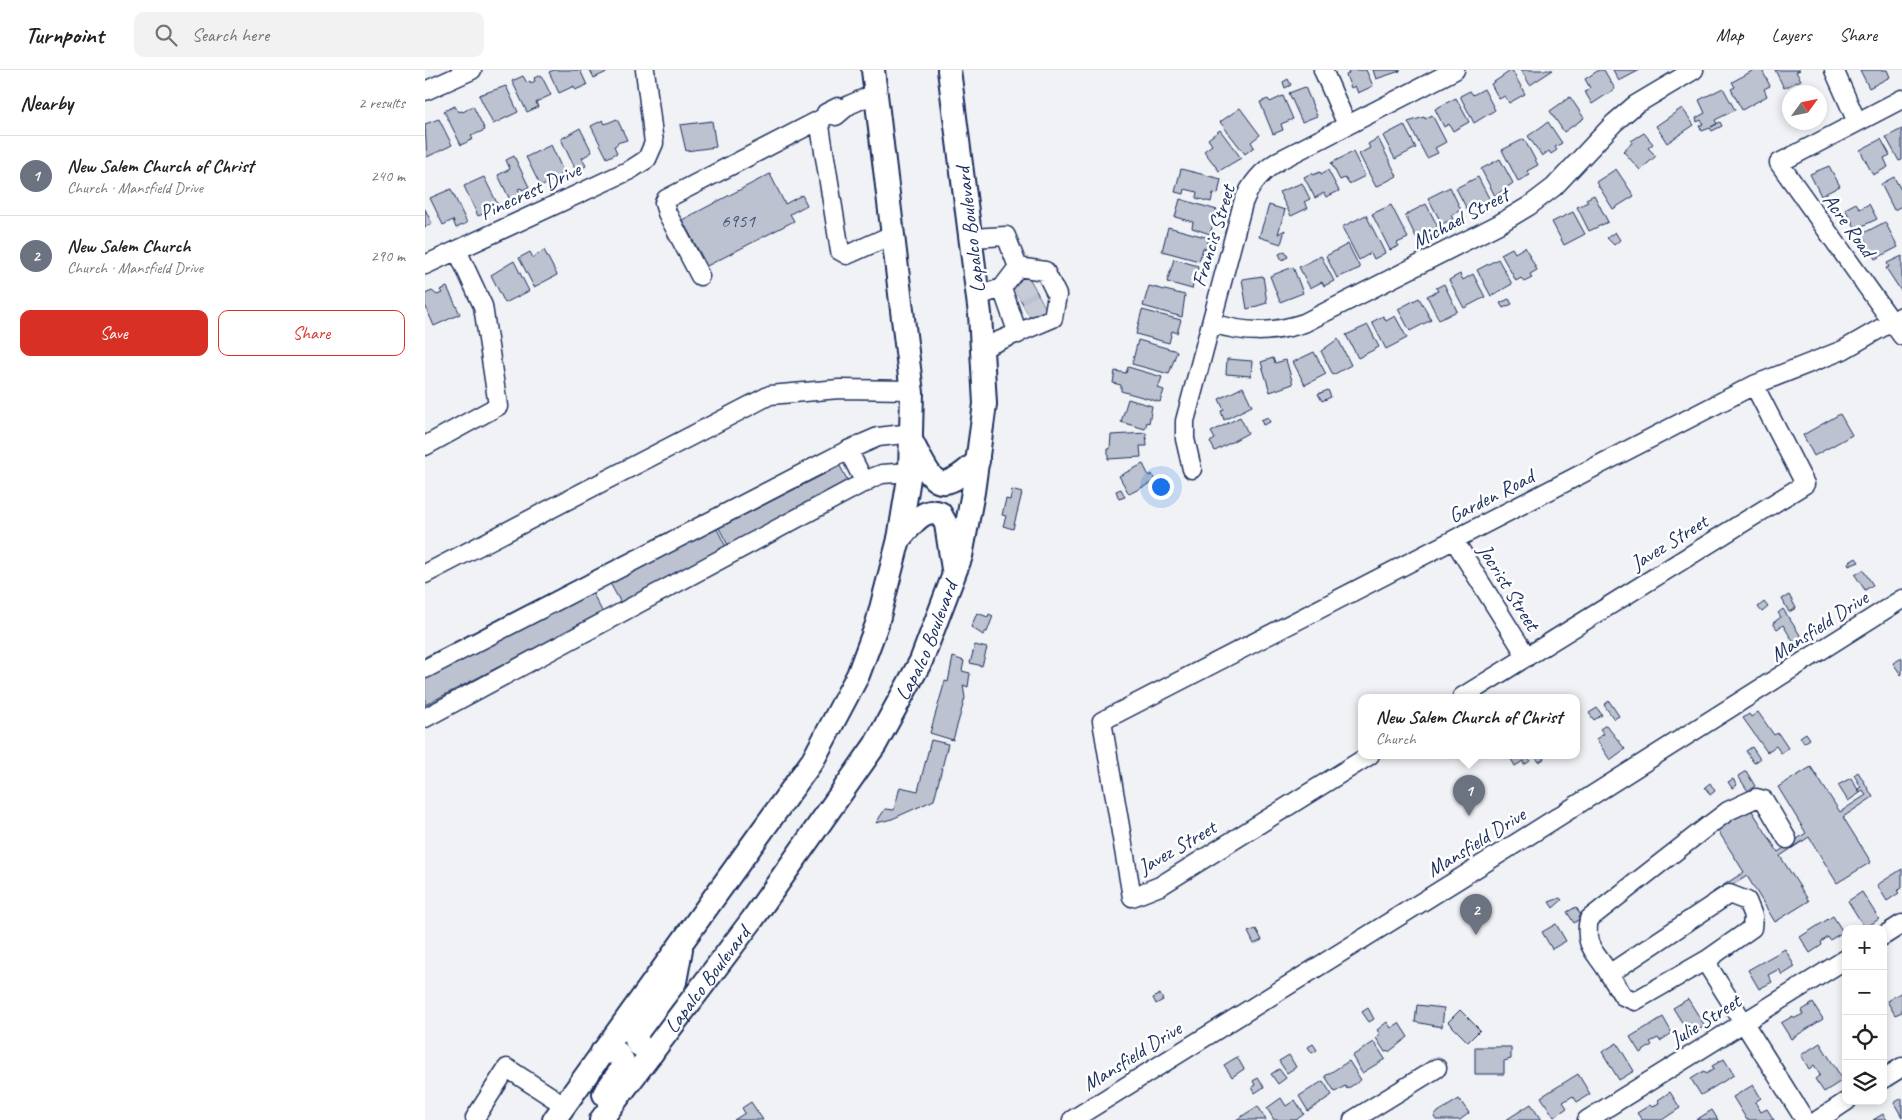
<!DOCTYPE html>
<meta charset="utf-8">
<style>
body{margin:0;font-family:Caveat,sans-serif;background:#f2f2f2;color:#222}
.controls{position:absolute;right:15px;bottom:15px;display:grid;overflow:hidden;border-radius:10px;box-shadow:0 2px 8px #0003}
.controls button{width:45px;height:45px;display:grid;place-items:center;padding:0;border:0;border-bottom:1px solid #e0e0e0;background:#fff;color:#222;font:25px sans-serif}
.compass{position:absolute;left:1357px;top:15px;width:45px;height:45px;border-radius:50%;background:#fff;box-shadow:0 2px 8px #0003;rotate:57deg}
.you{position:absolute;left:735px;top:416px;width:18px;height:18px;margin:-12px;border:4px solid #fff;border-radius:50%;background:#1a73e8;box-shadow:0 0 0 8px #1a73e833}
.badge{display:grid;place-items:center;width:32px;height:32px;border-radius:50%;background:#d93025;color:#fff;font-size:16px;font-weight:700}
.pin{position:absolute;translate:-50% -41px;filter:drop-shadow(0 1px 2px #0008)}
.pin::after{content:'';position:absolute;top:26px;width:18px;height:15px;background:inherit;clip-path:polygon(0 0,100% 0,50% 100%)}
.popup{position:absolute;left:933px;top:624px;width:222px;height:65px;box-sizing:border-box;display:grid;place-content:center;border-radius:10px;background:#fff;filter:drop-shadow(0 1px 4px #0005);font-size:16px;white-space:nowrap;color:#767676}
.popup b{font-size:19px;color:#222}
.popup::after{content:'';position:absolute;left:50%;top:100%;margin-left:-10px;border:10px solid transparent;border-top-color:#fff}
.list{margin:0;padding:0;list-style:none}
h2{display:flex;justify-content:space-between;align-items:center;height:65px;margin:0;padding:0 20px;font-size:21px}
h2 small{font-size:16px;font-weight:400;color:#767676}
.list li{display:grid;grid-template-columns:32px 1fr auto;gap:15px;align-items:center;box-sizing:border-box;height:80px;padding:0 20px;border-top:1px solid #e0e0e0}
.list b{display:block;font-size:19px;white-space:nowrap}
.list p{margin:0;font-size:16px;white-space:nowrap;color:#767676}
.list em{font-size:16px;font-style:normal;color:#767676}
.actions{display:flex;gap:10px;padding:15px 20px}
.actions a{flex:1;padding:11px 0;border:1px solid #d93025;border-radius:10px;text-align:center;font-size:18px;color:#d93025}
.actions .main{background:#d93025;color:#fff}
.icon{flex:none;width:28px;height:28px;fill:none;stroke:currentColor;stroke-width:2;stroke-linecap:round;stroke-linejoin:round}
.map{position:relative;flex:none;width:1477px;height:1050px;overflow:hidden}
header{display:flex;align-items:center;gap:30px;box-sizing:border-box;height:70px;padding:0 25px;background:#fff;border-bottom:1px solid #e0e0e0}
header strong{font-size:24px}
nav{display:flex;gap:28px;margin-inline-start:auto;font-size:18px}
.search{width:350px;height:45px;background:#f2f2f2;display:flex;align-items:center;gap:12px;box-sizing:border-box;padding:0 18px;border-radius:10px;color:#767676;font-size:19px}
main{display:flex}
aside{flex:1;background:#fff}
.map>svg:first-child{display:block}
</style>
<header>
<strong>Turnpoint</strong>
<div class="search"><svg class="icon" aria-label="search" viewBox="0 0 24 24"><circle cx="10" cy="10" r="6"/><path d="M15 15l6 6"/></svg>Search here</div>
<nav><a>Map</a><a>Layers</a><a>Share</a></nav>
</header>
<main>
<aside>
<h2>Nearby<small>2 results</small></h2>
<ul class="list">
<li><span class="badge" style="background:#6b7280">1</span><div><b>New Salem Church of Christ</b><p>Church · Mansfield Drive</p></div><em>240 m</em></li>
<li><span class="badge" style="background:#6b7280">2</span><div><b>New Salem Church</b><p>Church · Mansfield Drive</p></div><em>290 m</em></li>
</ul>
<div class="actions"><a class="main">Save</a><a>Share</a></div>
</aside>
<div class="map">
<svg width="1477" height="1050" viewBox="0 0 1477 1050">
<rect width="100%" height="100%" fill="#f1f2f5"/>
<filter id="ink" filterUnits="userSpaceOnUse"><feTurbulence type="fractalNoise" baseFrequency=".02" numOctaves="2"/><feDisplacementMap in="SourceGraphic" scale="10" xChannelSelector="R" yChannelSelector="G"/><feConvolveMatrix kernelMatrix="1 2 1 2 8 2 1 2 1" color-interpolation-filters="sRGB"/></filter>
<g filter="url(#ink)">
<path fill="#bcc2d0" stroke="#1b2f5e" d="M129,0H155L162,15L150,20L149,16L134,23L124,2Z
M165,0H186L169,8Z
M923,0H941L948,16L933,23L930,16L926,18L921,5L924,3Z
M948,0H975V1L951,9Z
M1087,0L1100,24L1084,33L1080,26L1074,29L1066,14Z
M1096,0H1128L1105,15Z
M1174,0H1179L1190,19L1167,34L1160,22L1165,18L1160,9Z
M1188,0H1215L1194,11Z
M1329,0H1337L1345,16L1339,19L1342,26L1317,40L1306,19L1310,17L1307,12Z
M1350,0H1375L1371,2L1376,10L1359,18Z
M1435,0H1462L1465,7L1444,18Z
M116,5L126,25L111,32L113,37L102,42L87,11L98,6L102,13L105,11L106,13L110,11L109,8Z
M863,9L866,15L860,18L858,12Z
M81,16L93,42L68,54L54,25Z
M880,17L892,46L877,52L864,23Z
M1298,18L1310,40L1290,50L1292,54L1286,57L1295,52L1297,56L1287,61L1285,58L1277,61L1274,56L1278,54L1276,50L1272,52L1271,48L1280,43L1274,30Z
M1059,19L1070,40L1049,53L1035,26L1045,21L1048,25Z
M858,26L868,49L856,54L858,60L848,64L835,32L843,29L845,32Z
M1145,27L1159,48L1139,62L1125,41Z
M1031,28L1044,52L1028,61L1024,54L1019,57L1010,39Z
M30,36L33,42L37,41L38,42L48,36L60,60L46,66L48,69L36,75L19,41Z
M815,38L835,65L826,72L829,77L820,84L795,52Z
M1257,38L1269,55L1242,73L1231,56Z
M1007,45L1021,72L1010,78L1013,83L1002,88L983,52L999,47L1000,49Z
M14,49L27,75L2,87L0,54Z
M192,49L202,70L192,73L193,74L189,76L192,83L182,88L166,56L178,50L180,54Z
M287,51L291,77L261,81L255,55Z
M1123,52L1137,73L1130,77L1132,80L1126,84L1124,81L1117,86L1103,66Z
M979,55L991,78L970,89L958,66Z
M155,58L167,82L157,88L161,96L151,101L136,69Z
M1477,59V90L1474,91L1461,67Z
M795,60L816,88L794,101L779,81L787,75L783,69Z
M1219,63L1228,74L1223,78L1231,86L1215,100L1198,81L1207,73L1206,71Z
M953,68L972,106L951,117L934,84L945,78L943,74Z
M1099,69L1113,95L1102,101L1105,105L1093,111L1077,80Z
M1456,69L1465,85L1459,88L1463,97L1448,105L1435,80Z
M126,75L139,103L116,117L101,87Z
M928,82L940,106L924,114L920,108L915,110L906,93Z
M89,86L104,117L97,120L96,118L93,119L97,127L86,132L73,105L85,99L81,90Z
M1075,89L1088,113L1070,126L1056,99Z
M1404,96L1415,116L1396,126L1385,104Z
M756,99L796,109L793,124L788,123L786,132L771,128L772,122L760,119L759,124L750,122Z
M1191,99L1209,126L1188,139L1171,112Z
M903,100L914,121L901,127L899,123L890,128L879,107L887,103L888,105L895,102L896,104Z
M345,104L360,134L377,125L382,135L365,144L369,151L282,196L257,150Z
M59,107L74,137L67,140L65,136L61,137L63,142L53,146L39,116Z
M1053,107L1065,130L1051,139L1050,137L1043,141L1031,118Z
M1469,107L1477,122V136L1469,140L1456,114Z
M877,113L885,129L879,132L883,138L866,146L854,122Z
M1025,117L1036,140L1026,145L1028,149L1017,154L1003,128Z
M26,119L42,153L31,158L28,150L18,155L5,128Z
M1169,125L1183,152L1164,161L1152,137L1163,132L1161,129Z
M755,129L792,140L785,164L767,158L768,152L750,147Z
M1431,133L1435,139L1444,134L1452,149L1431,159L1420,139Z
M1001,134L1013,157L991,167L980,145Z
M844,135L860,140L853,164L860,160L856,174L834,167Z
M966,135L983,168L972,173L974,176L965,180L947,144Z
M0,139L7,154L0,157Z
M1148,142L1160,164L1139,175L1127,152Z
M941,145L960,183L949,189L946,183L934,190L917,157Z
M1460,152L1473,177L1450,189L1437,164Z
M743,157L784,168L781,179L778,178L774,191L737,181Z
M1190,162L1195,170L1189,175L1182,168Z
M923,174L935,198L912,208L901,186Z
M1100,177L1112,200L1105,204L1107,208L1099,212L1096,208L1091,211L1076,184L1087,178L1090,183Z
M119,180L132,205L109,217L94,188L105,182L108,188Z
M860,181L863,187L857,190L854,184Z
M896,186L909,211L899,216L897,212L885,218L874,197Z
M1477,186V220L1476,221L1461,198L1464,197L1462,193Z
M749,189L773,196L771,211H769L767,219L742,212Z
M1073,189L1087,214L1066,226L1052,200Z
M89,191L104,221L80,233L66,205Z
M868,197L878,223L855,232L845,206Z
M601,202L623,243L607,251L585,210Z
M1035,204L1038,210L1048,204L1060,227L1039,238L1024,210Z
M838,206L842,233L822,239L817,209Z
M1019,214L1032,241L1014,250L1002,226L1013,221L1011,218Z
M724,216L760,225L757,247L718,236Z
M22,217L35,244L9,256L0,235V224L7,221L12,225L17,223L15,220Z
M994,228L1006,250L985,261L973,239Z
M1084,229L1087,234L1078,238L1075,233Z
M717,240L756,250L752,263L747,261L744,273L711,264Z
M958,246L961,251L970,246L982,268L961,279L947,252Z
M943,255L954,277L933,288L921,265Z
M913,269L926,295L908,305L896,281Z
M713,270L752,281L744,304L707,294Z
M889,282L901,304L880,315L868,292Z
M848,288L850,293L861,290L868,314L845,322L836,292Z
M802,289L827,291L826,306L801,304Z
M703,297L737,307L733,318L739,320L735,332L696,321V315L688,313L690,301L701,303Z
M818,317L827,336L799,350L796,341L799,340L794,329Z
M903,320L906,327L897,331L893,324Z
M703,329L727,336L724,353L722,352L720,359L696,352Z
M1415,344L1427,365L1389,386L1378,365Z
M815,347L823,363L790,381L785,372L790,369L786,362Z
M843,347L845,352L838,355L836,350Z
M721,363L722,376H715L716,387L683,389V379H685L686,365Z
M402,380L405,386L0,595V587Z
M718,394L724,406L727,404L730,411L704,424L694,406Z
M415,396L426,417L305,479L294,458Z
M696,419L700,427L694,429L691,421Z
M587,420L597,423L588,459L578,456L581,446L577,445L581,429L585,430Z
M292,459L303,481L197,535L185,513Z
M1431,488L1434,492L1424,496L1423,493Z
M1438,500L1448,515L1440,520L1430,505Z
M167,522L178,543L0,635V609Z
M1364,525L1371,538L1364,542L1357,529Z
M1339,532L1343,537L1337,542L1333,537Z
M1358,539L1377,568L1369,573L1358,555L1352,559L1348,553L1356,547L1353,543Z
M552,543L563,547L564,544L568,546L562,562H560L558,565L546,557Z
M550,575L562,578L557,596L545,593Z
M528,587L539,591L537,601L545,603L543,617L538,615L540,628L528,670L505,663L520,611L523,612Z
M1477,588V604L1476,605L1468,593Z
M1184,631L1194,646L1189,649L1179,635Z
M1172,638L1177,645L1169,650L1164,643Z
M1333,642L1349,665L1353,663L1363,678L1356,683L1351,676L1342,682L1318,648L1324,644L1326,647Z
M1181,655L1200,679L1185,690L1171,669L1179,664L1175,659Z
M1381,663L1385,669L1379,673L1375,667Z
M506,670L523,674L509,730L467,749L451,753L460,739L469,740L475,717L493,721Z
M1327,677L1335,689L1329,693L1321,681Z
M1094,685H1102L1105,691L1099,695L1098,691L1090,696L1086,689Z
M1109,685H1116L1119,689L1114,692Z
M1386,697L1415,742L1441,725L1438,720L1435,722L1433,719L1436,717L1429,705L1433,702L1448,727L1418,747L1446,792L1412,813L1384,767L1355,786L1384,831L1350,852L1322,806L1290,826L1288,822L1319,802L1290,756L1324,736L1353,782L1381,763L1353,717Z
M1321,701L1330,716L1323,721L1313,706Z
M1426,708L1435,723L1423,731L1413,715Z
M1308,709L1312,715L1307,718L1303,712Z
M1285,713L1290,721L1285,725L1280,717Z
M1477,799V818L1472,821L1474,823L1462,831L1452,815Z
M1437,822L1454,849L1440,858L1423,831Z
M1135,828L1137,830L1128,838L1124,832Z
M1151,837L1157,847L1149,853L1142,842Z
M1408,846L1418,862L1405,870L1403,867L1396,872L1397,875L1385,883L1375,867Z
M1131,854L1141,871L1127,879L1117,862Z
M831,859L837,870L829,874L823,862Z
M1360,879L1370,897L1357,905L1354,899L1343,905L1347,912L1334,919L1323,900Z
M1477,922V942L1470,945L1462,931Z
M735,924L738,930L731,934L728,928Z
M1263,929L1280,956L1265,965L1248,938Z
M1388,933L1398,949L1366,969L1356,953L1368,946L1370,948L1378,944L1376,941Z
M992,935L1019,938L1017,957L990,952Z
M943,938L949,949L944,952L937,942Z
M1035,940L1055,960L1043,972L1023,952Z
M1238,947L1247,963L1235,971L1233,968L1225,972L1227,975L1215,983L1205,967Z
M962,952L966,958L974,953L983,967L965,981L960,982L951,968L955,964L952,960Z
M949,972L960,989L937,1003L927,986Z
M1192,973L1209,1001L1194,1010L1177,982Z
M1395,973L1418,1010L1399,1022L1390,1009L1395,1005L1389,995L1384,999L1376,985Z
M888,974L892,980L887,983L883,977Z
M1050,977H1086V989L1079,991V1004H1050Z
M864,985L871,997L862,1003L854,991Z
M812,987L819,999L807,1007L799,995Z
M1299,989L1309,1005L1276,1025L1266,1009L1279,1001L1281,1004L1289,999L1287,996Z
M924,991L936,1010L922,1019L920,1016L910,1022L900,1006Z
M854,999L861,1008L853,1014L846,1004Z
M1153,1004L1165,1024L1152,1032L1148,1026L1138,1032L1142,1038L1129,1047L1116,1027Z
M833,1008L839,1017L830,1023L827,1017L830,1015L828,1011Z
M898,1011L907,1025L883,1041L874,1026Z
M1328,1015L1336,1028L1330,1032L1336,1042L1342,1039L1349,1050H1322L1308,1027Z
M1245,1022L1255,1038L1237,1050H1217L1212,1043L1225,1035L1227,1037L1234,1033L1233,1030Z
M856,1028L861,1036L870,1030L879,1044L871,1050H849L842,1038Z
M1477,1028V1047L1469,1033Z
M1034,1029L1044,1043L1035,1050H1011L1009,1047L1013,1042Z
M326,1032L338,1050H309L320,1043L317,1038Z
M1106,1034L1116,1050H1081Z
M833,1036L841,1050H811Z
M1287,1040L1293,1050H1271Z
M1458,1044L1462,1050H1448Z"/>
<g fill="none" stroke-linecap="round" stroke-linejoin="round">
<path stroke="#c6cbd7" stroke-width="18" stroke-dasharray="18 9" stroke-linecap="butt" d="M591,222L607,213
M602,242L618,233"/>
<g stroke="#1b2f5e" stroke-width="21">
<path id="minor" d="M898,0L922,55
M1409,0L1432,52
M0,21L47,0
M1477,29L1354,93L1477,266
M411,46L424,35L451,23
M394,50L415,181L422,185L469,164
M546,168L581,166L593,197L620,201L632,225L628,248L557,278
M0,195L205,100L222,89L229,73L220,0
M275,206L242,143L239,133L241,129L400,47L401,43L413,37L418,39
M577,218L593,264
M553,226L577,218L593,197
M786,253C820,263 845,264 879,253L1074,154L1104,136L1129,117L1189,53L1210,35L1269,0
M0,376L73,336L58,236L32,180
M767,399L760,369V351L818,133C826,113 837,101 855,90L1030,0
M440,413L423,380L453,367L487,363
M1029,470L1102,587
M0,504L345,325L414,319L487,320
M0,599L423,380
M1037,627L1380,414L1329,315
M0,648L449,407L457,404L485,402
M945,685L735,816L707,827L677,651L1329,315L1418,280L1477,246
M1458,866L1477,854
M1283,889L1210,931L1198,926L1184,904L1304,824L1322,831L1328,846L1327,858L1283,889L1285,899L1380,1050
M1184,904C1172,882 1158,878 1164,849L1283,756L1303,741L1331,728L1339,730L1362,769
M1458,1009L1477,997
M50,1048L82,998L139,1035
M647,1050L1106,764L1477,529
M928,1050L1012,998
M1162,1050L1421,889
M1393,1050L1422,1031"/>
</g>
<g stroke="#1b2f5e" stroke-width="26">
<g id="major">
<path d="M487,372C509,415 512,427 553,391"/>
<path d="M474,469C486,457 497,437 515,443L521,454L528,499"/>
<path d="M177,982L193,983L198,991L195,1001L179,1024"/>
<path d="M227,983L214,975L211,970L213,961L250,912L256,879"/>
<path d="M129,1050L388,690L433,605L452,554L474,469L485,402L487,323L448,0"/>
<path id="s1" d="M176,1050L327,850L450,675L496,591L536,486L548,422L560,334L555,244L524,0"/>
</g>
</g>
<use href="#minor" stroke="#fff" stroke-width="18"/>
<use href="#major" stroke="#fff" stroke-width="22"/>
</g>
</g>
<g text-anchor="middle" stroke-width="5" stroke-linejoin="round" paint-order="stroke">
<g font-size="19" fill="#43547a">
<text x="313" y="157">6951</text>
</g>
<g font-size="21" fill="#1b2f5e" stroke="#fff">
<text transform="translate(105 121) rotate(-25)" y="7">Pinecrest Drive</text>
<text transform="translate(1035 148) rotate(-28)" y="7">Michael Street</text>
<text transform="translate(1424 155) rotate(54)" y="7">Acre Road</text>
<text transform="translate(545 160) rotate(-97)" y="7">Lapalco Boulevard</text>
<text transform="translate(788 166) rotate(-73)" y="7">Francis Street</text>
<text transform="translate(1066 426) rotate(-27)" y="7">Garden Road</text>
<text transform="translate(1244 472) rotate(-32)" y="7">Javez Street</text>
<text transform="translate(1084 517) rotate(58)" y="7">Jocrist Street</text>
<text transform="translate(1394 556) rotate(-33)" y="7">Mansfield Drive</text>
<text dy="7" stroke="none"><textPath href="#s1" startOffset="581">Lapalco Boulevard</textPath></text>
<text transform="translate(1051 772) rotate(-32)" y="7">Mansfield Drive</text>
<text transform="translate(752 777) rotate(-30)" y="7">Javez Street</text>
<text dy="7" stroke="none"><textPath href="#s1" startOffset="176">Lapalco Boulevard</textPath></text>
<text transform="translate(1280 950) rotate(-32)" y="7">Julie Street</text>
<text transform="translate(707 986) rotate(-32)" y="7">Mansfield Drive</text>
</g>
</g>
</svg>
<div class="controls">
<button>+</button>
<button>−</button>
<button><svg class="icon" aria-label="locate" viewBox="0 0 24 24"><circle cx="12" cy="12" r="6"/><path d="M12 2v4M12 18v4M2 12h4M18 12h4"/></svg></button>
<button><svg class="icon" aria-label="layers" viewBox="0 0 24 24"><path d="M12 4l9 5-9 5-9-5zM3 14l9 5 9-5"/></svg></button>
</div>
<svg class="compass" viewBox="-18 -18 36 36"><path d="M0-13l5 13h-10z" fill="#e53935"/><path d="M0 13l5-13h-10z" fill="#767676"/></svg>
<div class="you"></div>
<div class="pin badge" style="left:1044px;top:746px;background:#6b7280">1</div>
<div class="popup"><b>New Salem Church of Christ</b>Church</div>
<div class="pin badge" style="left:1051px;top:865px;background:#6b7280">2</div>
</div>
</main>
